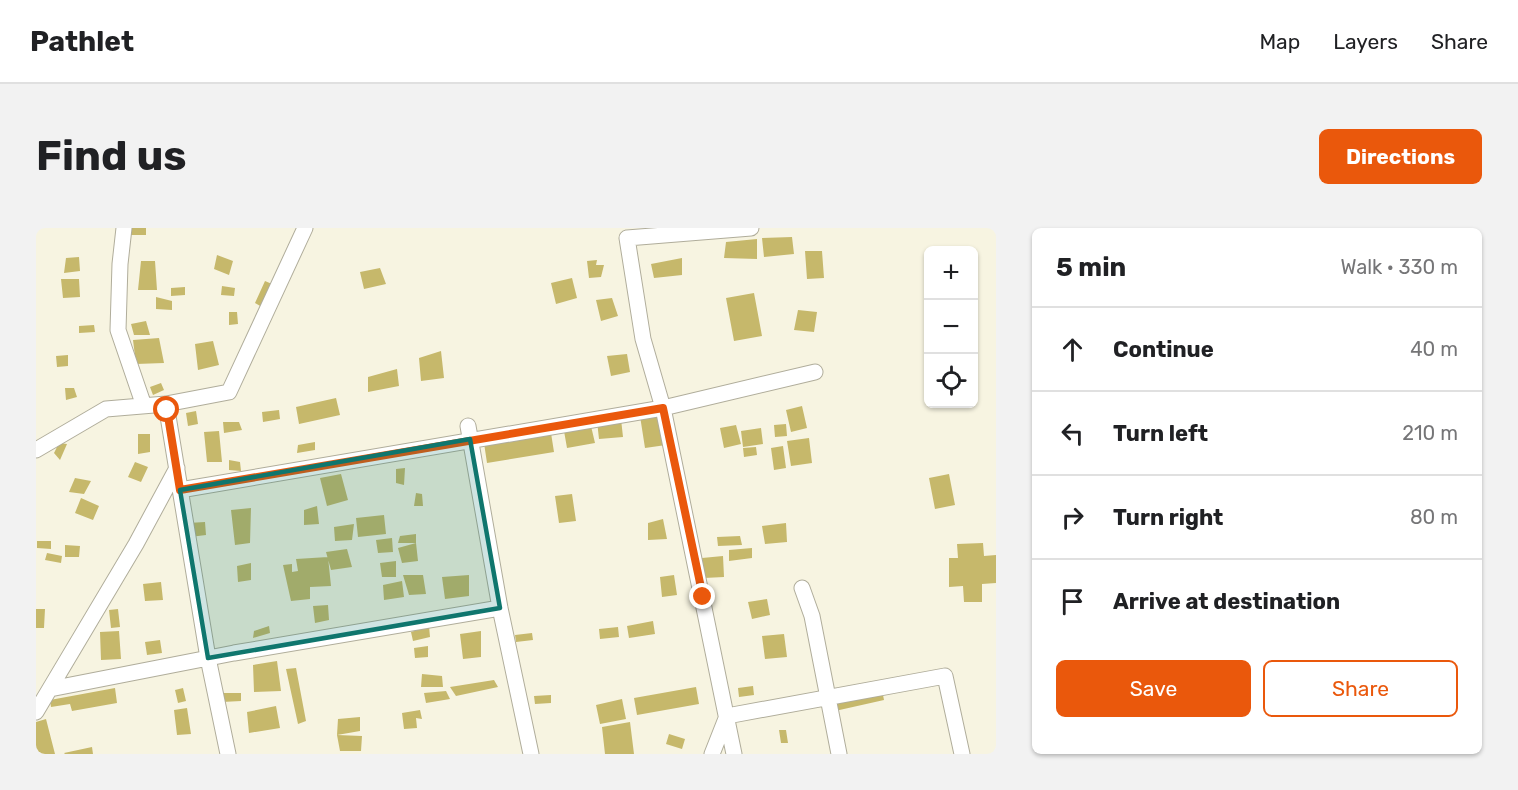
<!DOCTYPE html>
<meta charset="utf-8">
<style>
body{margin:0;font-family:Rubik,sans-serif;background:#f2f2f2;color:#202124}
.controls{position:absolute;right:18px;top:18px;display:grid;overflow:hidden;border-radius:9px;box-shadow:0 2px 4px #0004}
.controls button{width:54px;height:54px;display:grid;place-items:center;padding:0;border:0;border-bottom:2px solid #e0e0e0;background:#fff;color:#202124;font:30px sans-serif}
.stop{position:absolute;width:18px;height:18px;margin:-14px;border:4px solid #ea580c;border-radius:50%;background:#fff}
.stop.end{background:#ea580c;border-color:#fff;box-shadow:0 2px 6px #0008}
.list{margin:0;padding:0;list-style:none}
h2{display:flex;justify-content:space-between;align-items:center;height:78px;margin:0;padding:0 24px;font-size:26px}
h2 small{font-size:20px;font-weight:400;color:#757577}
.list li{display:grid;grid-template-columns:39px 1fr auto;gap:18px;align-items:center;box-sizing:border-box;height:84px;padding:0 24px;border-top:2px solid #e0e0e0}
.list b{display:block;font-size:22px;white-space:nowrap}
.list em{font-size:20px;font-style:normal;color:#757577}
.actions{display:flex;gap:12px;padding:18px 24px}
.actions a{flex:1;padding:14px 0;border:2px solid #ea580c;border-radius:9px;text-align:center;font-size:21px;color:#ea580c}
.actions .main{background:#ea580c;color:#fff}
.icon{flex:none;width:33px;height:33px;fill:none;stroke:currentColor;stroke-width:2;stroke-linecap:round;stroke-linejoin:round}
.map{position:relative;flex:none;width:960px;height:526px;overflow:hidden;border-radius:9px}
header{display:flex;align-items:center;gap:36px;box-sizing:border-box;height:84px;padding:0 30px;background:#fff;border-bottom:2px solid #e0e0e0}
header strong{font-size:28px}
nav{display:flex;gap:33px;margin-inline-start:auto;font-size:21px}
.intro{display:flex;align-items:center;justify-content:space-between;box-sizing:border-box;height:144px;padding:0 36px}
h1{margin:0;font-size:42px}
.button{padding:15px 27px;border-radius:9px;background:#ea580c;color:#fff;font-size:21px;font-weight:700}
main{display:flex;gap:36px;padding:0 36px}
aside{flex:1;background:#fff;border-radius:9px;box-shadow:0 2px 4px #0004}
.map>svg:first-child{display:block}
</style>
<header>
<strong>Pathlet</strong>
<nav><a>Map</a><a>Layers</a><a>Share</a></nav>
</header>
<div class="intro"><h1>Find us</h1><a class="button">Directions</a></div>
<main>
<div class="map">
<svg width="960" height="526" viewBox="0 0 960 526">
<rect width="100%" height="100%" fill="#f7f4e1"/>
<path fill="#c6b86b" d="M93,0H110V7H93Z
M756,9L758,26L728,29L726,10Z
M721,11V31L688,30L690,14Z
M769,23H786L788,50L771,51Z
M181,27L197,33L193,47L178,41Z
M43,29L44,43L28,45L30,30Z
M646,30V47L618,50L615,36Z
M561,32L560,37H568L565,49L553,50L551,33Z
M105,33H119L121,62H102Z
M344,40L350,56L328,61L324,44Z
M536,50L541,70L520,76L515,55Z
M25,51H43L44,69L27,70Z
M229,53L236,56L226,79L219,75Z
M186,58L199,60L198,68L185,67Z
M149,59V67L135,68V60Z
M718,65L726,108L698,113L690,70Z
M120,69L136,73V82L120,81Z
M576,70L582,88L565,93L560,72Z
M762,82L781,84L778,104L758,102Z
M193,84H201L202,96L193,97Z
M110,93L114,107H98L95,96Z
M58,97L59,104L43,105V98Z
M123,110L128,135L100,136L97,112Z
M177,113L183,137L162,142L159,116Z
M405,123L408,150L385,153L383,130Z
M591,126L594,144L575,148L571,128Z
M32,127V138L21,139L20,128Z
M361,141L363,158L332,164V149Z
M125,155L128,162L117,167L114,159Z
M29,160H38L41,169L30,172Z
M300,170L304,187L263,196L260,179Z
M766,178L771,200L755,204L750,182Z
M243,182L244,191L227,194L226,184Z
M160,183L162,196L152,198L150,185Z
M625,185L630,217L609,220L604,188Z
M585,191L587,209L563,211L561,193Z
M187,194H203L206,202L188,205Z
M750,196L751,208L739,209L738,197Z
M700,197L705,216L688,220L684,200Z
M555,198L559,215L531,220L528,203Z
M725,200L727,216L707,219L705,203Z
M183,203L186,234H171L168,204Z
M515,205L518,224L451,235L448,215Z
M102,206H114V224L102,226Z
M773,210L776,235L755,238L751,213Z
M279,214V222L261,225L262,217Z
M23,215L31,216L24,232L18,225Z
M747,218L750,240L738,242L735,220Z
M720,219L721,227L708,229L707,220Z
M193,232L204,234L205,243L193,242Z
M99,234L112,239L105,254L92,249Z
M369,240L368,257L360,255V241Z
M305,246L312,272L291,278L284,250Z
M913,246L919,277L899,281L893,250Z
M39,250L55,253L48,266L33,264Z
M380,265L386,266L387,278H378Z
M536,266L540,293L523,295L519,268Z
M45,270L63,278L57,292L39,285Z
M281,278L283,296L268,297V282Z
M215,280L214,315L199,317L195,282Z
M348,287L350,306L322,309L320,290Z
M627,291L631,311L612,312V295Z
M169,294L170,307L154,309L152,295Z
M750,295L751,314L729,316L726,298Z
M318,296L316,312L299,313L298,299Z
M380,306V315L382,333L366,335L362,320L380,315H362L364,308Z
M704,308L706,317L682,318L681,309Z
M356,310L357,324L342,325L340,312Z
M1,313H15V321L1,320Z
M947,315L948,328L960,327V355L946,356V374H928L927,358L913,359V330H922L921,316Z
M29,317L44,318L43,329H29Z
M716,320V330L693,333V322Z
M311,321L316,339L295,342L290,324Z
M11,325L26,328L25,335L9,332Z
M687,328L688,349L668,350L666,330Z
M292,329L295,358L274,359V371L255,373L247,337L256,336V344L262,343L260,331Z
M360,333V349H346L344,335Z
M215,335V352L202,354L201,338Z
M367,347H387L390,366L373,367Z
M433,347V368L409,371L406,349Z
M638,347L641,367L626,369L624,349Z
M366,353L368,369L348,372L347,357Z
M125,354L127,372L109,373L107,356Z
M731,371L734,387L716,391L712,374Z
M292,377L293,392L279,395L277,378Z
M0,381H9L8,400H0Z
M82,381L84,399L75,400L73,382Z
M617,393L619,406L593,410L591,398Z
M233,398L234,405L217,410L218,403Z
M393,398L394,409L377,413L375,404Z
M582,399L583,409L564,411L563,401Z
M83,403L85,431L65,432L64,404Z
M445,403V429L427,431L424,406Z
M496,405L497,412L480,414L479,407Z
M748,406L751,429L729,431L726,408Z
M124,412L126,425L111,427L109,414Z
M392,418V429L379,430L378,420Z
M241,433L245,463L218,464L217,437Z
M260,440L270,493L262,496L250,441Z
M386,446L406,448L407,459H385Z
M458,452L462,459L420,468L414,459Z
M717,458L718,467L703,469L702,460Z
M660,459L663,476L601,487L598,470Z
M79,460L81,475L36,483L34,476L15,479L14,472Z
M147,460L150,473L142,475L139,462Z
M846,462L848,472L799,483L797,473Z
M410,463L414,471L390,475L388,465Z
M187,465H205V473L186,474Z
M515,467V475L499,476L498,468Z
M586,471L590,491L564,496L560,477Z
M240,478L244,500L213,505L211,484Z
M151,480L155,506L141,507L138,482Z
M384,482L386,491L380,490L381,500L368,501L366,485Z
M324,489V503L301,507L302,491Z
M10,491L19,526H0V494Z
M594,494L598,526H569L566,499Z
M743,502H750L752,515H745Z
M633,506L649,511L646,521L630,516Z
M301,507L326,508L325,523H304Z
M56,519L57,526H29L28,525Z"/>
<g fill="none" stroke-linecap="round" stroke-linejoin="round">
<g stroke="#b0ad9b" stroke-width="17">
<path id="minor" d="M88,0L84,36L82,102L108,178
M130,176L172,430L192,526
M432,198L464,380L495,526
M0,222L70,181L130,176L193,164L269,0
M144,262L627,180L779,144
M766,360L776,388L803,526
M14,461L198,425L464,380
M0,484L100,316L141,240
M676,526L691,488L909,448L926,526
M698,526L627,180L607,111L591,10L715,0"/>
</g>
<use href="#minor" stroke="#fff" stroke-width="15"/>
</g>
<g fill="none" stroke-linecap="round" stroke-linejoin="round">
<path stroke="#ea580c" stroke-width="8" d="M131,182L144,262L627,180L667,369"/>
</g>
<path fill="#0f766e" fill-opacity="0.2" stroke="#0f766e" stroke-width="4.5" stroke-linejoin="round" d="M434,211L464,380L172,430L144,262Z"/>
</svg>
<div class="controls">
<button>+</button>
<button>−</button>
<button><svg class="icon" aria-label="locate" viewBox="0 0 24 24"><circle cx="12" cy="12" r="6"/><path d="M12 2v4M12 18v4M2 12h4M18 12h4"/></svg></button>
</div>
<div class="stop" style="left:131px;top:182px"></div>
<div class="stop end" style="left:667px;top:369px"></div>
</div>
<aside>
<h2>5 min<small>Walk · 330 m</small></h2>
<ul class="list">
<li><svg class="icon" aria-label="ahead" viewBox="0 0 24 24"><path d="M12 20V5M6 11l6-6 6 6"/></svg><div><b>Continue</b></div><em>40 m</em></li>
<li><svg class="icon" aria-label="left" viewBox="0 0 24 24"><path d="M17 20v-9H6M10 6l-5 5 5 5"/></svg><div><b>Turn left</b></div><em>210 m</em></li>
<li><svg class="icon" aria-label="right" viewBox="0 0 24 24"><path d="M7 20v-9h11M14 6l5 5-5 5"/></svg><div><b>Turn right</b></div><em>80 m</em></li>
<li><svg class="icon" aria-label="arrive" viewBox="0 0 24 24"><path d="M6 21V4h12l-3 4 3 4H6"/></svg><div><b>Arrive at destination</b></div></li>
</ul>
<div class="actions"><a class="main">Save</a><a>Share</a></div>
</aside>
</main>
